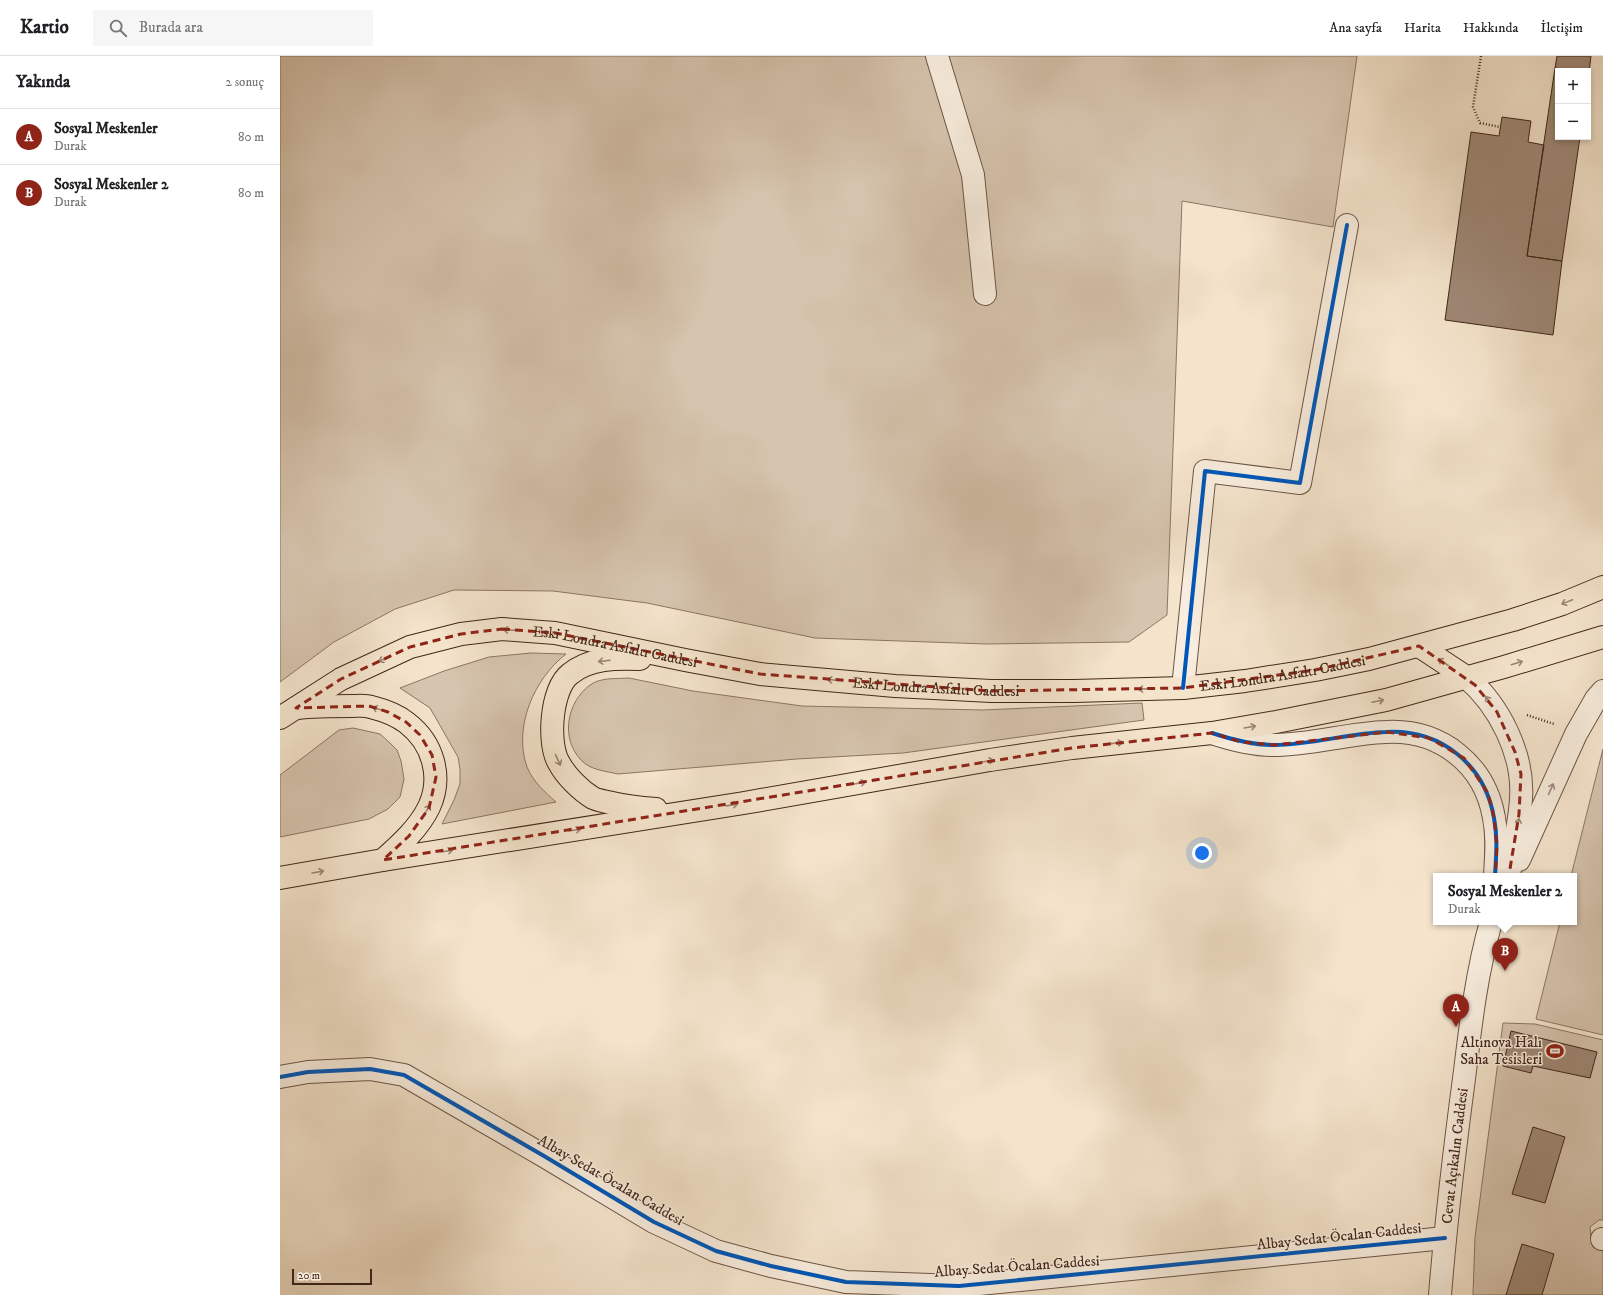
<!DOCTYPE html>
<html lang="tr">
<meta charset="utf-8">
<style>
body{margin:0;font-family:"IM FELL DW Pica",serif;background:#f6f6f6;color:#202124}
.controls{position:absolute;right:12px;top:12px;display:grid;overflow:hidden;border-radius:0px;box-shadow:0 2px 6px #0003}
.controls button{width:36px;height:36px;display:grid;place-items:center;padding:0;border:0;border-bottom:1px solid #e0e0e0;background:#fff;color:#202124;font:20px sans-serif}
.scale{position:absolute;left:12px;bottom:10px;width:80px;box-sizing:border-box;padding-left:4px;border:2px solid #42271a;border-top:0;font-size:11px;line-height:14px;white-space:nowrap;color:#42271a;-webkit-text-stroke:3px #f8edde;paint-order:stroke}
.you{position:absolute;left:922px;top:797px;width:14px;height:14px;margin:-10px;border:3px solid #fff;border-radius:50%;background:#1a73e8;box-shadow:0 0 0 6px #1a73e833}
.badge{display:grid;place-items:center;width:26px;height:26px;border-radius:50%;background:#8f2418;color:#fff;font-size:13px;font-weight:700}
.pin{position:absolute;translate:-50% -33px;filter:drop-shadow(0 1px 2px #0008)}
.pin::after{content:'';position:absolute;top:21px;width:14px;height:12px;background:inherit;clip-path:polygon(0 0,100% 0,50% 100%)}
.popup{position:absolute;left:1153px;top:817px;width:144px;height:52px;box-sizing:border-box;display:grid;place-content:center;border-radius:0px;background:#fff;filter:drop-shadow(0 1px 3px #0005);font-size:13px;white-space:nowrap;color:#757577}
.popup b{font-size:15px;color:#202124}
.popup::after{content:'';position:absolute;left:50%;top:100%;margin-left:-8px;border:8px solid transparent;border-top-color:#fff}
.list{margin:0;padding:0;list-style:none}
h2{display:flex;justify-content:space-between;align-items:center;height:52px;margin:0;padding:0 16px;font-size:17px}
h2 small{font-size:13px;font-weight:400;color:#757577}
.list li{display:grid;grid-template-columns:26px 1fr auto;gap:12px;align-items:center;box-sizing:border-box;height:56px;padding:0 16px;border-top:1px solid #e0e0e0}
.list b{display:block;font-size:15px;white-space:nowrap}
.list p{margin:0;font-size:13px;white-space:nowrap;color:#757577}
.list em{font-size:13px;font-style:normal;color:#757577}
.icon{flex:none;width:22px;height:22px;fill:none;stroke:currentColor;stroke-width:2;stroke-linecap:round;stroke-linejoin:round}
.map{position:relative;flex:none;width:1323px;height:1239px;overflow:hidden}
header{display:flex;align-items:center;gap:24px;box-sizing:border-box;height:56px;padding:0 20px;background:#fff;border-bottom:1px solid #e0e0e0}
header strong{font-size:19px}
nav{display:flex;gap:22px;margin-inline-start:auto;font-size:14px}
.search{width:280px;height:36px;background:#f6f6f6;display:flex;align-items:center;gap:10px;box-sizing:border-box;padding:0 14px;border-radius:0px;color:#757577;font-size:15px}
main{display:flex}
aside{flex:1;background:#fff}
.map>svg:first-child{display:block}
</style>
<header>
<strong>Kartio</strong>
<div class="search"><svg class="icon" aria-label="search" viewBox="0 0 24 24"><circle cx="10" cy="10" r="6"/><path d="M15 15l6 6"/></svg>Burada ara</div>
<nav><a>Ana sayfa</a><a>Harita</a><a>Hakkında</a><a>İletişim</a></nav>
</header>
<main>
<aside>
<h2>Yakında<small>2 sonuç</small></h2>
<ul class="list">
<li><span class="badge">A</span><div><b>Sosyal Meskenler</b><p>Durak</p></div><em>80 m</em></li>
<li><span class="badge">B</span><div><b>Sosyal Meskenler 2</b><p>Durak</p></div><em>80 m</em></li>
</ul>
</aside>
<div class="map">
<svg width="1323" height="1239" viewBox="0 0 1323 1239">
<rect width="100%" height="100%" fill="#f4e4cc"/>
<filter id="stains"><feTurbulence type="fractalNoise" baseFrequency=".005" numOctaves="4"/><feColorMatrix values="0 0 0 0 .2 0 0 0 0 .09 0 0 0 0 .02 0 0 0 .5 -.17"/></filter>
<radialGradient id="worn" r=".72"><stop offset=".6" stop-color="#630" stop-opacity="0"/><stop offset="1" stop-color="#630" stop-opacity=".3"/></radialGradient>
<path fill="#d6c4ae" stroke="#8c7664" d="M0,0H1077L1053,171L902,145L887,559L849,586L706,588L535,582L367,547L273,535L174,534L115,553L54,586L0,626Z
M251,597L286,598C254,623 233,671 247,711C253,726 265,736 276,746L162,768L174,744L180,728V713L178,701L150,652L120,632L164,615L209,601Z
M349,622L413,635L522,650L703,654L862,647L864,664L623,697L517,703L338,718C325,715 310,714 301,704C280,682 287,646 310,629C321,621 337,623 349,622Z
M73,672L100,678L110,687L117,694L121,705L124,723L120,741L108,753L89,763L0,781V719L59,674Z
M1323,693V979L1256,963L1280,866H1294V820H1291Z
M1223,967L1255,968L1323,984V1164H1319L1310,1171L1311,1182L1314,1192L1323,1195V1239H1193L1195,1181Z"/>
<path fill="#9f8977" stroke="#42271a" d="M1277,0H1311L1309,17L1308,15H1293L1275,12Z
M1275,12L1293,15H1278V81H1300L1282,205L1247,200Z
M1222,61L1251,65L1248,86L1264,89L1247,200L1282,205L1273,279L1165,264L1191,76L1219,80Z
M1231,975L1317,996L1310,1022L1253,1010L1251,1017L1223,1010Z
M1253,1071L1285,1081L1265,1147L1232,1138Z
M1242,1188L1274,1198L1262,1239H1226Z"/>
<g fill="none" stroke-linecap="round" stroke-linejoin="round">
<g stroke="#6e5646" stroke-width="24">
<g id="minor">
<path d="M657,0L693,119L705,238"/>
<path d="M1186,621C1219,649 1244,698 1241,742C1240,768 1232,794 1229,820"/>
<path d="M903,632L925,415L1020,427L1067,169"/>
<path d="M932,677C953,684 972,689 994,689C1032,689 1069,677 1106,676C1161,673 1205,709 1214,762C1218,782 1216,801 1215,820"/>
<path d="M1239,804L1296,678L1316,643L1323,635"/>
<path d="M0,1021L28,1016L90,1013L124,1019L264,1100L374,1166L436,1195L491,1210L566,1226L679,1230L1165,1182"/>
<path d="M1322,1183H1323"/>
<path id="s1" d="M1160,1239C1166,1164 1175,1090 1185,1015C1191,965 1197,915 1211,866"/>
</g>
</g>
<g stroke="#42271a" stroke-width="24">
<g id="major">
<path d="M1139,590L1186,621"/>
<path d="M360,603C337,602 309,602 290,618C271,632 267,688 279,707C286,720 300,734 313,742C317,744 323,745 327,746C344,750 359,752 376,753"/>
<path d="M17,652C36,650 54,650 72,650C78,650 85,649 91,651C103,654 117,659 127,667C153,687 163,721 149,751C139,772 120,789 103,804"/>
<path id="s2" d="M0,662L61,623L130,591L181,578L222,573L275,577L405,604L480,618L615,630L711,635H794L903,632L965,625L1035,614L1089,603L1233,564L1282,548L1323,531"/>
<path d="M0,822L103,804L464,747L710,704L792,692L932,677L996,666L1106,644L1224,611L1323,581"/>
</g>
</g>
<path stroke="#42271a" stroke-width="2.5" stroke-dasharray="1 2" stroke-linecap="butt" d="M1201,0L1193,51L1200,67L1220,71
M1247,659L1274,668"/>
<use href="#minor" stroke="#f8edde" stroke-width="22"/>
<use href="#major" stroke="#f4e4cc" stroke-width="22"/>
<g stroke="#f8edde" stroke-width="6">
<path id="cycleway" d="M903,632L925,415L1020,427L1067,169
M932,677C953,684 972,689 994,689C1032,689 1069,677 1106,676C1161,673 1205,709 1214,762C1218,782 1216,801 1215,820
M0,1021L28,1016L90,1013L124,1019L264,1100L374,1166L436,1195L491,1210L566,1226L679,1230L1165,1182"/>
</g>
<use href="#cycleway" stroke="#0057b8" stroke-width="4"/>
</g>
<defs><path id="oneway-shaft" d="M-6 0H5M1.5-3L5.5 0L1.5 3" fill="none" stroke-width="1.6" stroke-linecap="round" stroke-linejoin="round"/></defs>
<g stroke="#9b8673">
<use href="#oneway-shaft" transform="translate(1287 546) rotate(158)"/>
<use href="#oneway-shaft" transform="translate(229 574) rotate(-177)"/>
<use href="#oneway-shaft" transform="translate(104 603) rotate(155)"/>
<use href="#oneway-shaft" transform="translate(324 605) rotate(173)"/>
<use href="#oneway-shaft" transform="translate(1163 606) rotate(-147)"/>
<use href="#oneway-shaft" transform="translate(1237 607) rotate(-17)"/>
<use href="#oneway-shaft" transform="translate(553 624) rotate(-175)"/>
<use href="#oneway-shaft" transform="translate(864 633) rotate(178)"/>
<use href="#oneway-shaft" transform="translate(1098 645) rotate(-12)"/>
<use href="#oneway-shaft" transform="translate(98 653) rotate(-162)"/>
<use href="#oneway-shaft" transform="translate(970 671) rotate(-10)"/>
<use href="#oneway-shaft" transform="translate(837 687) rotate(-6)"/>
<use href="#oneway-shaft" transform="translate(278 704) rotate(65)"/>
<use href="#oneway-shaft" transform="translate(708 705) rotate(-9)"/>
<use href="#oneway-shaft" transform="translate(580 727) rotate(-10)"/>
<use href="#oneway-shaft" transform="translate(452 749) rotate(-8)"/>
<use href="#oneway-shaft" transform="translate(147 754) rotate(-60)"/>
<use href="#oneway-shaft" transform="translate(295 774) rotate(-9)"/>
<use href="#oneway-shaft" transform="translate(167 795) rotate(-9)"/>
<use href="#oneway-shaft" transform="translate(38 816) rotate(-10)"/>
</g>
<g stroke="#9d8a7c">
<use href="#oneway-shaft" transform="translate(1209 645) rotate(-127)"/>
<use href="#oneway-shaft" transform="translate(1271 733) rotate(-66)"/>
<use href="#oneway-shaft" transform="translate(1238 768) rotate(-80)"/>
</g>
<path fill="none" stroke="#8f2418" stroke-width="3" stroke-dasharray="8 5" stroke-linejoin="round" d="M222,573L275,577L480,618L711,635L903,632L1035,614L1139,590L1195,629L1217,656L1235,696L1241,718L1239,758L1227,831L1213,859L1217,789L1214,762L1208,737L1184,702L1149,682L1107,676L995,689L961,686L932,677L792,692L103,804L129,780L149,752L156,721L152,699L140,679L126,666L108,656L89,650L16,652L61,623L130,591L181,578Z"/>
<defs>
<g id="stadium-bare" transform="scale(1.38)"><path d="M0-5a6.5 5 0 1 0 0 10a6.5 5 0 1 0 0-10ZM-3.5-1.8h7v3.6h-7Z" fill="#8f2418" stroke="#f8edde" stroke-width="2.5" paint-order="stroke"/></g>
</defs>
<g fill-rule="evenodd">
<use href="#stadium-bare" x="1275" y="995"/>
</g>
<g text-anchor="middle" stroke-width="3" stroke-linejoin="round" paint-order="stroke">
<g font-size="15" fill="#42271a" stroke="#f8edde">
<text dy="5" stroke="none"><textPath href="#s2" startOffset="357">Eski Londra Asfaltı Caddesi</textPath></text>
<text dy="5" stroke="none"><textPath href="#s2" startOffset="1029">Eski Londra Asfaltı Caddesi</textPath></text>
<text dy="5" stroke="none"><textPath href="#s2" startOffset="681">Eski Londra Asfaltı Caddesi</textPath></text>
<text dy="5" stroke="none"><textPath href="#s1" startOffset="140">Cevat Açıkalın Caddesi</textPath></text>
<text transform="translate(331 1124) rotate(30)" y="5">Albay Sedat Öcalan Caddesi</text>
<text transform="translate(1059 1180) rotate(-6)" y="5">Albay Sedat Öcalan Caddesi</text>
<text transform="translate(737 1210) rotate(-4)" y="5">Albay Sedat Öcalan Caddesi</text>
</g>
<g font-size="15" fill="#42271a" stroke="#f8edde" text-anchor="end">
<text x="1262" y="991">Altınova Halı<tspan x="1262" dy="17">Saha Tesisleri</tspan></text>
</g>
</g>
<rect width="100%" height="100%" filter="url(#stains)"/>
<rect width="100%" height="100%" fill="url(#worn)"/>
</svg>
<div class="controls">
<button>+</button>
<button>−</button>
</div>
<div class="scale">20 m</div>
<div class="you"></div>
<div class="pin badge" style="left:1176px;top:971px">A</div>
<div class="pin badge" style="left:1225px;top:915px">B</div>
<div class="popup"><b>Sosyal Meskenler 2</b>Durak</div>
</div>
</main>
